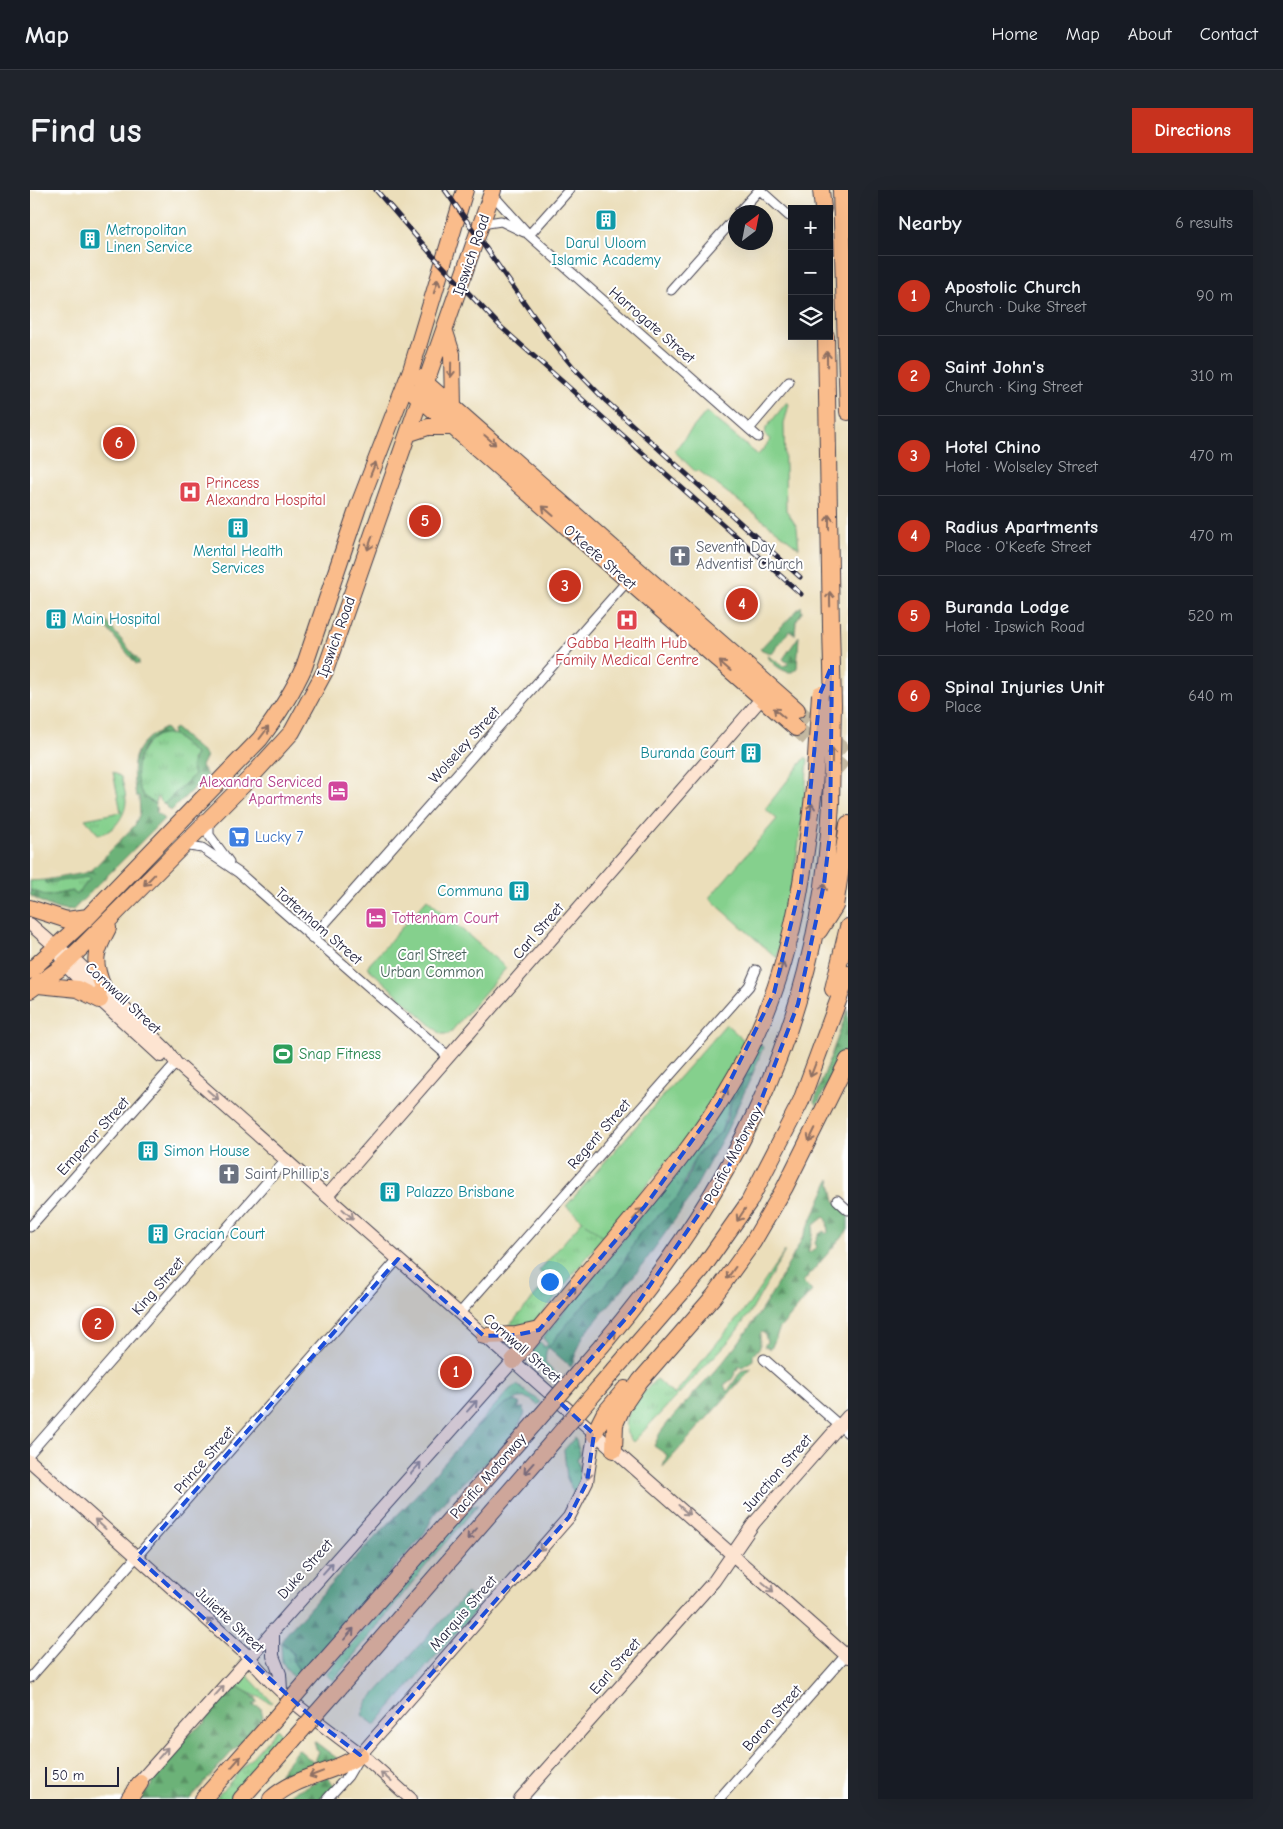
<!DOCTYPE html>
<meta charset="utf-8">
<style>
body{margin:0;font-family:"Comic Neue",sans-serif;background:#20242c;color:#f1f3f6}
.controls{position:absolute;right:15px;top:15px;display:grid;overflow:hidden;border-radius:0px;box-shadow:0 5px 20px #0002}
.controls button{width:45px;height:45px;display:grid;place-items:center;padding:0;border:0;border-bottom:1px solid #363941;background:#171b24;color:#f1f3f6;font:25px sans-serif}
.compass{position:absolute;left:698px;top:15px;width:45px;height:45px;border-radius:50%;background:#171b24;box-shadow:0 5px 20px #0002;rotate:32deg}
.scale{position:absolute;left:15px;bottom:12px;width:74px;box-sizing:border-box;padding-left:5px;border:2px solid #22223b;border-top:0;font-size:14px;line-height:18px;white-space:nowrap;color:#22223b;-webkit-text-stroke:4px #fff;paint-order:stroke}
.you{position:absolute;left:519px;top:1091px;width:18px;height:18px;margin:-12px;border:4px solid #fff;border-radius:50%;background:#1a73e8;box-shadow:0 0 0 8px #1a73e833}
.badge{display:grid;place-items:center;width:32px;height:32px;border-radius:50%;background:#c8321e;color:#fff;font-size:16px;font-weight:700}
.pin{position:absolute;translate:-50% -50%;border:2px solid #fff;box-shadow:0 1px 5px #0006}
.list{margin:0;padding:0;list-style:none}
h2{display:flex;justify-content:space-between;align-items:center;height:65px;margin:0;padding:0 20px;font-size:21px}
h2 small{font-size:16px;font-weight:400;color:#9ea1a6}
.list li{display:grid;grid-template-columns:32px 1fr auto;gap:15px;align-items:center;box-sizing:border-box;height:80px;padding:0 20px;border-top:1px solid #363941}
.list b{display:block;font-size:19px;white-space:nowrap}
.list p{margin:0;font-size:16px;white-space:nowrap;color:#9ea1a6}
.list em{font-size:16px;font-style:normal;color:#9ea1a6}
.icon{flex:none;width:28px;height:28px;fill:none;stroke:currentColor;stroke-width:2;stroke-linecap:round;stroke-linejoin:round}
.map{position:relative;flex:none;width:818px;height:1609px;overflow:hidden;border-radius:0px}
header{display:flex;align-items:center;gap:30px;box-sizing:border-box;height:70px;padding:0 25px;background:#171b24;border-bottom:1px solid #363941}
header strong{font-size:24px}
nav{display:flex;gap:28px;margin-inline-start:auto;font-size:18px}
.intro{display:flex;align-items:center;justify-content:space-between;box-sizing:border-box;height:120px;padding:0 30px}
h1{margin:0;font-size:35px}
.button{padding:12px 22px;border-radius:0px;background:#c8321e;color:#fff;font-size:18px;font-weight:700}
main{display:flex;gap:30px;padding:0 30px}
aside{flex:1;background:#171b24;border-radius:0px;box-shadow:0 5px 20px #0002}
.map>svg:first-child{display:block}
</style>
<header>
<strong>Map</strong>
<nav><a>Home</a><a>Map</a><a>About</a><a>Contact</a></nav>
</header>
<div class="intro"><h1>Find us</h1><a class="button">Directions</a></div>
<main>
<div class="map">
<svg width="818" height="1609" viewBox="0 0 818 1609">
<defs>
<pattern id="grass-tufts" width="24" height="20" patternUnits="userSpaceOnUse" patternTransform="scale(1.25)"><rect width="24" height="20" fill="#85d08d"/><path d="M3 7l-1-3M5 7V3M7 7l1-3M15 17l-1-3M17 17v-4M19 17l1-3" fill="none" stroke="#73b27b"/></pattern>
<pattern id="forest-firs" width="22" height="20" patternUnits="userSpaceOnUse" patternTransform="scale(1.25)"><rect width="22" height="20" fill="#6cb278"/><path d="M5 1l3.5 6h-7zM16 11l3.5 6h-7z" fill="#589064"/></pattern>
</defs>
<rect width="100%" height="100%" fill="#fff"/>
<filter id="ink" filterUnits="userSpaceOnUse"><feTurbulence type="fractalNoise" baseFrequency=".02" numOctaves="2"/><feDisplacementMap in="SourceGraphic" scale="10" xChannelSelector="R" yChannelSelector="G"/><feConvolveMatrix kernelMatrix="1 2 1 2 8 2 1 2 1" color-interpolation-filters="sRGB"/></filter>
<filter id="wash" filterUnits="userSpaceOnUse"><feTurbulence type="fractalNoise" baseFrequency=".0096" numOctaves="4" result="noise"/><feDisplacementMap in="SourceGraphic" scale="20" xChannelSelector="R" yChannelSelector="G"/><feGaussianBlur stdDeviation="1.12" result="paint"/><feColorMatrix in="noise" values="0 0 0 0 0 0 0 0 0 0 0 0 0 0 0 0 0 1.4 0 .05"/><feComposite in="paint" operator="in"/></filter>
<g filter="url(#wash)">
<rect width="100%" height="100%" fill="#ebdeba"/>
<path fill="url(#grass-tufts)" stroke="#547964" d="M135,543L144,545L165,564L162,569L164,585L134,614L127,607L125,613C95,603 103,549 135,543Z
M83,582L91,587C93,594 96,603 96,611C96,625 83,644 68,644L55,629L91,622Z
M56,686L60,689L47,705L42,701L18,706L0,700V691L15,690L16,693Z
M729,853L733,857L723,883L713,889L710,899L702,908L691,942L668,963L660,977L650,1004L640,1016L609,1044L591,1078L583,1089L560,1109L528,1145L516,1161L515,1173L530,1189L528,1192L499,1165L510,1152L515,1157L518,1154L513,1148L594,1049Z
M553,1030L573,1047L508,1129L496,1136L478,1137L519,1090L509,1081Z
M755,1061L722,1120L700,1150L603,1252C581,1230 612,1205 626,1189L644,1205L720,1113Z
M487,1195L511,1212L508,1215C499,1207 489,1204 480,1214H475L445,1238L480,1199Z
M545,1248L550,1264L547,1269L551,1288L546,1308L537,1288L534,1260Z
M448,1315L406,1363L303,1491L296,1484L442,1316Z
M437,1403L446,1420L345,1535L332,1525L337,1513Z
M251,1452L263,1464V1471L271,1483L265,1490L252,1472Z
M215,1483L242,1512L241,1513C230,1506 219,1505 209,1497L197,1504Z
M247,1539L254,1546L253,1549L200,1609H185Z"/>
<path fill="url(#forest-firs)" stroke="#476a5a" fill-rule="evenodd" d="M771,416L772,422L766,431L765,445L759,441L742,464L730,459Z
M72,429L75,430L109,471V474H106L72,432Z
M769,446L767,478L762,482C753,483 741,473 737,465L753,476L759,474L753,469Z
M135,538L140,544C103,540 95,605 125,613L127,623L134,629L43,720C30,723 12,713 1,706L0,700L18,706L42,701L47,705L60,689L58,687L15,693V690L55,683L63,679L105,635L110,623L109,606H106C100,571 102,554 135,538Z
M145,538L176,566L171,576L177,585L141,621L134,614L164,585L161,577L165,564L143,544L142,540Z
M818,819V856L787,915L784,912Z
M723,883L696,942L658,1011L611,1077L553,1146L541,1177L518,1157L549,1120L587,1084L609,1044L647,1008L656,992L665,967L691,942L697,929L701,911L710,899L714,887Z
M800,989L805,1011L818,1018V1040L773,1092L782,1101L750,1138L741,1159L734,1156L737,1152L735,1144L732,1142L730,1144V1157L723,1165V1170L712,1177L709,1176L702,1189L694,1195L697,1202L711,1181L722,1178L633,1277L637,1265L624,1256L630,1243C648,1218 673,1196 693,1172C738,1118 772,1053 800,989ZM794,1027L797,1030L798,1042L796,1044L794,1041L789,1044L785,1053L787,1057L778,1063L784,1035Z
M486,1211L490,1214L488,1218H494L495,1223L488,1238L467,1263L421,1303L403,1326L396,1341L386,1354L271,1483L263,1471V1463L251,1452L258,1442L319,1374L380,1312L445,1238L475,1214Z
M209,1497L226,1508L227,1513L222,1515L231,1518L233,1527L160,1609H110L121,1596L123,1589C131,1584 134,1566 150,1558C152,1544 165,1541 175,1533L179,1522L194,1506Z
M284,1551L308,1569L269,1582L230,1609L268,1559L284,1573L288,1564Z
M297,1587L305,1597L296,1609H255L257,1605Z"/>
<path fill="#85d08d" stroke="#547964" d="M757,212L759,214L754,234L756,320L767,337L769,358L668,280L666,282L644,261L676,222L728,265L741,250L735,245L736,238Z
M776,567L778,569C773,637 762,703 747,768L679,708L747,629L735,619Z
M397,709L476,778L419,844H411L337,777Z
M696,834L716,852L682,911L656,949L573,1047L536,1016Z"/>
</g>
<g filter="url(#ink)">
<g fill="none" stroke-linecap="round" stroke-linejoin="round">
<path stroke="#c3b8a1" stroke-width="16" stroke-dasharray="16 8" stroke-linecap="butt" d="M767,520L818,565
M766,538L818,584"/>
<g stroke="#403e4e" stroke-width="11">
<path id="street" d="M730,0L759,26
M462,4L499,45L728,247
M709,22L729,0
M451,34L471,31L494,42
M499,45L539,0
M641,100L706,27
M719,239L759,192
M179,629V645L199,672
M153,655L172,658L209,683L419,867
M282,748L600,388
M807,1010L818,1020
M0,1037L146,873
M429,1124L719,796L726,780
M734,1169L818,1243
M0,1263L257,969
M0,1488L368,1069
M297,1609L318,1586L328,1569
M689,1609L816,1465"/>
</g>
<g stroke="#403e4e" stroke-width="14">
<path id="secondary" d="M0,734L26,757L42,767L137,860L146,873L818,1467
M30,766L34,774L70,810L131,866
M297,1006L738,501
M0,1271L219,1467C249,1506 293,1535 332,1565C349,1579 364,1594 381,1609
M243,1440V1466L250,1484L251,1500
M330,1565L539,1327L557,1292L564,1244
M103,1599L483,1171
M490,1609L684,1391L724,1333L818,1226"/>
</g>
<g stroke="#403e4e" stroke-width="18">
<path id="highway" d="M791,0L793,19
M811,0L818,222
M415,142L422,164L423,218
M796,146L800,380
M390,188L767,520
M383,202L766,538
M380,243L398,237H423
M801,437L803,515
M0,718L37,730L58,727
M789,741L805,716L818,634
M0,781L58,727L230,549C247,526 262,504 274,477L328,317L381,180L435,0
M8,795L48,799L70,810
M73,797C62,770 65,763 78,738
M803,799L818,737
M0,800L29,779L52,757L220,588L262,542L295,481L463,0
M454,1146L486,1145L509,1140
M483,1171C514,1134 544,1097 575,1061C637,988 700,913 736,823C765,751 775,675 784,598
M548,1183C697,1016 790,841 801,613
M567,1200L672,1079L719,1012L771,911L818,784
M564,1244L574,1224L595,1199
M584,1260L585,1234L593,1216L610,1191L684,1106L723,1052L755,997L818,870
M286,1481L504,1234
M308,1499L525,1249
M99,1609L110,1593
M173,1609L242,1532
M211,1609L263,1550
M241,1609C267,1585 303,1584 330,1565"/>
</g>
<use href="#street" stroke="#fff" stroke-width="9"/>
<use href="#secondary" stroke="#fde4d1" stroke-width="12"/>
<use href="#highway" stroke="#fabc8b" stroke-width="16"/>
<g stroke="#22223b" stroke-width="5">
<path id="rail" d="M346,0L403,66L471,137L771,404
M415,0L519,148L544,178L576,211L770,387"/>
</g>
<use href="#rail" stroke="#fff" stroke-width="3" stroke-dasharray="9" stroke-linecap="butt"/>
<g stroke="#403e4e" stroke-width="18" stroke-linecap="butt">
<path id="highway-bridge" d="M800,380L801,437
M784,598L790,504
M801,613L803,515
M504,1234L548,1183
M525,1249L567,1200
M242,1532L286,1481
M263,1550L308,1499"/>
</g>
<use href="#highway-bridge" stroke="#fabc8b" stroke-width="16"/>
</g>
<defs><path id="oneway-shaft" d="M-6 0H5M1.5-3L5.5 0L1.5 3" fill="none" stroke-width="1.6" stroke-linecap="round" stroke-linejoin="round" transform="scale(1.25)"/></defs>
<g stroke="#8e6f63">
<use href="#oneway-shaft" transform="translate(406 96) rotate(-73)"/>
<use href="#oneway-shaft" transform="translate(797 169) rotate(-91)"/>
<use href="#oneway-shaft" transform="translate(421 180) rotate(91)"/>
<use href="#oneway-shaft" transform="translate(460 250) rotate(41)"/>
<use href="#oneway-shaft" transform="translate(343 279) rotate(-68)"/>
<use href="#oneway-shaft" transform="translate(518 321) rotate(-139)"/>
<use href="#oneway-shaft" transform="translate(799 332) rotate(-90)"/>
<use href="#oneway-shaft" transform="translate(340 353) rotate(109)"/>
<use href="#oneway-shaft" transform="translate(800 409) rotate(-91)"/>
<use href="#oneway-shaft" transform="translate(695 476) rotate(-139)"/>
<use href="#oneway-shaft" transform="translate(749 523) rotate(-139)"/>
<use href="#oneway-shaft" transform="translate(234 543) rotate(-53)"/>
<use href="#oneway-shaft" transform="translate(802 565) rotate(-89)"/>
<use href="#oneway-shaft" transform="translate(781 620) rotate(-84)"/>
<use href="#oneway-shaft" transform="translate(119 690) rotate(134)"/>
<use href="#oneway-shaft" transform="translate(793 701) rotate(-79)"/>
<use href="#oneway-shaft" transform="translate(751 779) rotate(-73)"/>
<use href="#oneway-shaft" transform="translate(783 880) rotate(111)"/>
<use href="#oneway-shaft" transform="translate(694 905) rotate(-60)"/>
<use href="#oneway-shaft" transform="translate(782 945) rotate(116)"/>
<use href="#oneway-shaft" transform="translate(608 1024) rotate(-48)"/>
<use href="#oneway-shaft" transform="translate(711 1025) rotate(123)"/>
<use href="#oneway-shaft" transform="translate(701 1083) rotate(126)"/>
<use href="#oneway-shaft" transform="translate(541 1102) rotate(-50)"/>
<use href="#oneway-shaft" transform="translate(581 1147) rotate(-49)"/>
<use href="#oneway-shaft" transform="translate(499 1278) rotate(131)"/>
<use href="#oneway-shaft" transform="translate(442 1344) rotate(131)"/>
<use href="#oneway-shaft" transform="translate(319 1444) rotate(-49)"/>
<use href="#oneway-shaft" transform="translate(206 1572) rotate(-49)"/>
<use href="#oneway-shaft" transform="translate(286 1584) rotate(159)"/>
</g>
<g stroke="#9a8d8e">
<use href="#oneway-shaft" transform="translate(183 905) rotate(41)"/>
<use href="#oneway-shaft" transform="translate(318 1024) rotate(42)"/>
<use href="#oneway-shaft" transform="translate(442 1216) rotate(-48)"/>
<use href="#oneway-shaft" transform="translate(386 1278) rotate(-49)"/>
<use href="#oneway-shaft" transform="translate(559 1282) rotate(101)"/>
<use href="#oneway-shaft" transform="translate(654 1320) rotate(42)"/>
<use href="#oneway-shaft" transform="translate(70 1334) rotate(-138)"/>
<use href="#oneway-shaft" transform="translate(514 1355) rotate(132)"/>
<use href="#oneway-shaft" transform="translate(298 1378) rotate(-48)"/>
<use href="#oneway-shaft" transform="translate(738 1397) rotate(41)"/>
<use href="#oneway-shaft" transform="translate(182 1434) rotate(-138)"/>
<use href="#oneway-shaft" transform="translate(407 1477) rotate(131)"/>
<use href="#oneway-shaft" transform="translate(189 1501) rotate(-48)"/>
<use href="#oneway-shaft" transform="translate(133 1563) rotate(-49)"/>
<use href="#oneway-shaft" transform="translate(356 1587) rotate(-138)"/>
</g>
</g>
<path fill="#1d4ed8" fill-opacity="0.2" stroke="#1d4ed8" stroke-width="4" stroke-dasharray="10 6" stroke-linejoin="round" d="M802,475L800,644L794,694L768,814L725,926L690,993L603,1120L526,1209L564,1244L557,1292L539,1327L330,1565L286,1531L107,1367L368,1069L454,1146L486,1145L509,1140L615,1016L689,913L744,803L771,693L790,504Z"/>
<defs>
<g id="building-square" transform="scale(1.125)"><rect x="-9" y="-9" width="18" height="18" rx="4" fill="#0f9aa8" stroke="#fff"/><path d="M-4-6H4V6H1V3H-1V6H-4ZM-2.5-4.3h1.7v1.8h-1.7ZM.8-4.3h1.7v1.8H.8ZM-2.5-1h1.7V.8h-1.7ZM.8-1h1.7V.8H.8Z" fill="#fff"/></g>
<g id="hospital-square" transform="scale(1.125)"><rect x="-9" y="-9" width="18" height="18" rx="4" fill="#e0444e" stroke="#fff"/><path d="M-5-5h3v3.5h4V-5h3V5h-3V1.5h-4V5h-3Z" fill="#fff"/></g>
<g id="church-square" transform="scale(1.125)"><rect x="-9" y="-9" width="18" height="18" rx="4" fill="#6b7280" stroke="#fff"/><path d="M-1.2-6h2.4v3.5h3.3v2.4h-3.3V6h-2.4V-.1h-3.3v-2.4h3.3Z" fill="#fff"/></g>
<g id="hotel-square" transform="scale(1.125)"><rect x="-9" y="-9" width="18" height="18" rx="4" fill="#d1479c" stroke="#fff"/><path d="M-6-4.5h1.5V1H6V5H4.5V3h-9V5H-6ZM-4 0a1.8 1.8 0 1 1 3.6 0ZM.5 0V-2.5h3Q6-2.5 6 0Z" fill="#fff"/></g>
<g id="supermarket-square" transform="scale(1.125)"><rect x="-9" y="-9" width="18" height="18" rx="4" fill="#3f7fe0" stroke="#fff"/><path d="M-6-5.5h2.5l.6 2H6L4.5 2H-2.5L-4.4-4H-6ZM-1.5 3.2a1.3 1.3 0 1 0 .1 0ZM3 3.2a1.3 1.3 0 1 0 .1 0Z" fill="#fff"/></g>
<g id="stadium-square" transform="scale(1.125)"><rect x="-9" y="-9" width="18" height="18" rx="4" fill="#2e9e5b" stroke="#fff"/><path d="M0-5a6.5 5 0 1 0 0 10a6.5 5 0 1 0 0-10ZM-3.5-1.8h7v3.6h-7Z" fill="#fff"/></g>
</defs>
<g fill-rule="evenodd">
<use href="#building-square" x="576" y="30"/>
<use href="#building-square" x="60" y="49"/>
<use href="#hospital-square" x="160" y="302"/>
<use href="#building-square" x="208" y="338"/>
<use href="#church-square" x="650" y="366"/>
<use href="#building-square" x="26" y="429"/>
<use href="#hospital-square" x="597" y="430"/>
<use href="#building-square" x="721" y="563"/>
<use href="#hotel-square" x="308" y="601"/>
<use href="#supermarket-square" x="209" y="647"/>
<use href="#building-square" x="489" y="701"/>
<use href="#hotel-square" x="346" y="728"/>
<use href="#stadium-square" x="253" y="864"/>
<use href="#building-square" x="118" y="961"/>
<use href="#church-square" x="199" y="984"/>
<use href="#building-square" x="360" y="1002"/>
<use href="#building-square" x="128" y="1044"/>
</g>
<g text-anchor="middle" stroke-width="4" stroke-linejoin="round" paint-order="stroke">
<g font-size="15" fill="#0d838f" stroke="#fff" text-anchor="start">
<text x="76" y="45">Metropolitan<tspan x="76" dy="17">Linen Service</tspan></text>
<text x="576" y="58" text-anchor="middle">Darul Uloom<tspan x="576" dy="17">Islamic Academy</tspan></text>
<text x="208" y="366" text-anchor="middle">Mental Health<tspan x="208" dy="17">Services</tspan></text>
<text x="42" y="434">Main Hospital</text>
<text x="705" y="568" text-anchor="end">Buranda Court</text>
<text x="473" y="706" text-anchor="end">Communa</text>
<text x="134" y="966">Simon House</text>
<text x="376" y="1007">Palazzo Brisbane</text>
<text x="144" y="1049">Gracian Court</text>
</g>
<g font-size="15" fill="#22223b" stroke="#fff">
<text transform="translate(441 65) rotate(-71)" y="5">Ipswich Road</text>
<text transform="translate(622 135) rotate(41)" y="5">Harrogate Street</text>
<text transform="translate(570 367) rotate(41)" y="5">O'Keefe Street</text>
<text transform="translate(306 447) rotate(-70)" y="5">Ipswich Road</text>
<text transform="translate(434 555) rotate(-48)" y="5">Wolseley Street</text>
<text transform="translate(289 736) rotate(41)" y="5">Tottenham Street</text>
<text transform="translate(508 741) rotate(-49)" y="5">Carl Street</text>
<text transform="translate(93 808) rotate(43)" y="5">Cornwall Street</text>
<text transform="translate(569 944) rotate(-49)" y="5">Regent Street</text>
<text transform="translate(63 946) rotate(-48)" y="5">Emperor Street</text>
<text transform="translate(703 965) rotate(-62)" y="5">Pacific Motorway</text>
<text transform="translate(128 1096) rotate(-49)" y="5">King Street</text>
<text transform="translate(492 1158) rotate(41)" y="5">Cornwall Street</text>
<text transform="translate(174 1270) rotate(-49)" y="5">Prince Street</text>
<text transform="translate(747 1283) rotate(-49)" y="5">Junction Street</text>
<text transform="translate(458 1286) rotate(-49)" y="5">Pacific Motorway</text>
<text transform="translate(275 1379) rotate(-48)" y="5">Duke Street</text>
<text transform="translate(433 1423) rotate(-49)" y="5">Marquis Street</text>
<text transform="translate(200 1430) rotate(43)" y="5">Juliette Street</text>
<text transform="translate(585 1476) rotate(-49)" y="5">Earl Street</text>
<text transform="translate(742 1528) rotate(-49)" y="5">Baron Street</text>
</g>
<g font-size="15" fill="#be3a42" stroke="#fff" text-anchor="start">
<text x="176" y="298">Princess<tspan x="176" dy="17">Alexandra Hospital</tspan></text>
<text x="597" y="458" text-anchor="middle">Gabba Health Hub<tspan x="597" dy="17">Family Medical Centre</tspan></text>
</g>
<g font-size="15" fill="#5b616d" stroke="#fff" text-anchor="start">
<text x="666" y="362">Seventh Day<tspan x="666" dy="17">Adventist Church</tspan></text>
<text x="215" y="989">Saint Phillip's</text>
</g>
<g font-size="15" fill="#b23c85" stroke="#fff" text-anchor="end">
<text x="292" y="597">Alexandra Serviced<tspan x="292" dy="17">Apartments</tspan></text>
<text x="362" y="733" text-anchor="start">Tottenham Court</text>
</g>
<g font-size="15" fill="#366cbe" stroke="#fff" text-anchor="start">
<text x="225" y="652">Lucky 7</text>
</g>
<g font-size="15" fill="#455f58" stroke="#fff">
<text x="402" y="770">Carl Street<tspan x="402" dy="17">Urban Common</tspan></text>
</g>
<g font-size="15" fill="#27864d" stroke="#fff" text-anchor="start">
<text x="269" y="869">Snap Fitness</text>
</g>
</g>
</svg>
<div class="controls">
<button>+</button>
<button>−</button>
<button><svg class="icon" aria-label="layers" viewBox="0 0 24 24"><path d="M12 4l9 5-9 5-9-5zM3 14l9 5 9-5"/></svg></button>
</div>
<svg class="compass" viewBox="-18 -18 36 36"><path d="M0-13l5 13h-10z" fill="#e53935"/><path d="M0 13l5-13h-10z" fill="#9ea1a6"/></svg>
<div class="scale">50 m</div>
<div class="you"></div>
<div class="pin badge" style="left:426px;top:1182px">1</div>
<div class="pin badge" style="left:68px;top:1134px">2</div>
<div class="pin badge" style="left:535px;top:396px">3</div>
<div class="pin badge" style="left:712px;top:414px">4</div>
<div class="pin badge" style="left:395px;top:331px">5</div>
<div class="pin badge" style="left:89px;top:253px">6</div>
</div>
<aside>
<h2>Nearby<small>6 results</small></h2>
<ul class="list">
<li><span class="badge">1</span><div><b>Apostolic Church</b><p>Church · Duke Street</p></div><em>90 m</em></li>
<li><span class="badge">2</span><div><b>Saint John's</b><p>Church · King Street</p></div><em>310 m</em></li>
<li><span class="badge">3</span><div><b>Hotel Chino</b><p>Hotel · Wolseley Street</p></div><em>470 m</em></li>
<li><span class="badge">4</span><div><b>Radius Apartments</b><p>Place · O'Keefe Street</p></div><em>470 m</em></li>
<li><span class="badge">5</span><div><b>Buranda Lodge</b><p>Hotel · Ipswich Road</p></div><em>520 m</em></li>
<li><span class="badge">6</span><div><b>Spinal Injuries Unit</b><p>Place</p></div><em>640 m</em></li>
</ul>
</aside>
</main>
